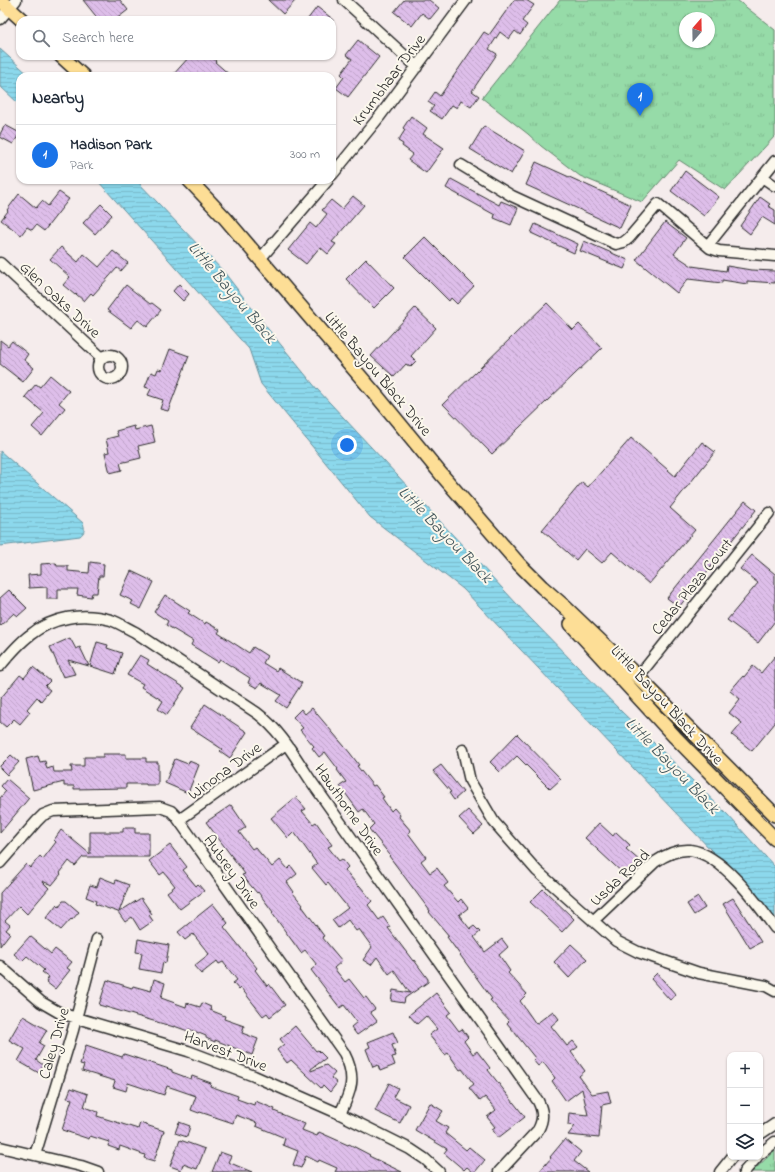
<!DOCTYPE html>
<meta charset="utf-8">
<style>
body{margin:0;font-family:"Indie Flower",sans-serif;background:#f6f6f7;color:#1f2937}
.controls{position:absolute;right:12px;bottom:12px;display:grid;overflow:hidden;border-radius:8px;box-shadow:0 1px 3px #0004}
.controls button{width:36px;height:36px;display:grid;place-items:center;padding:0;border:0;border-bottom:1px solid #e0e1e3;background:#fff;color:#1f2937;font:20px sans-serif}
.compass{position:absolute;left:679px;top:12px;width:36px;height:36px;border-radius:50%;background:#fff;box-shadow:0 1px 3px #0004;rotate:20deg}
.you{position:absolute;left:347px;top:445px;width:14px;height:14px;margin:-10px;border:3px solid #fff;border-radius:50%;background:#1a73e8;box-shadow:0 0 0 6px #1a73e833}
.badge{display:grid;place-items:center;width:26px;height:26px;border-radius:50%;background:#1a73e8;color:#fff;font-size:13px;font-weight:700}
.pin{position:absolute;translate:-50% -33px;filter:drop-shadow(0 1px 2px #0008)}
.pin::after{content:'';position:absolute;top:21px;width:14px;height:12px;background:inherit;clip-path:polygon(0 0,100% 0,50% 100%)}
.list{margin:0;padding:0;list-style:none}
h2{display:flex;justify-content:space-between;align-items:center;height:52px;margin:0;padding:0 16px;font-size:17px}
h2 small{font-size:13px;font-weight:400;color:#747a83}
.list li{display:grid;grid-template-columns:26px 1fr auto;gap:12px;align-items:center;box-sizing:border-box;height:60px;padding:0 16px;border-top:1px solid #e0e1e3}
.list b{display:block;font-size:15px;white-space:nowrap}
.list p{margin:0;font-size:13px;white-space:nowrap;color:#747a83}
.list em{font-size:13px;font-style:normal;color:#747a83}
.icon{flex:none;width:22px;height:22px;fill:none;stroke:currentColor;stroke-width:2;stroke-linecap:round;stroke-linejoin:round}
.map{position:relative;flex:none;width:775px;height:1172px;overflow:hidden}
.search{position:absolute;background:#fff;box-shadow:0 1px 3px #0004;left:16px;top:16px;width:320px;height:44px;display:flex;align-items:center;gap:10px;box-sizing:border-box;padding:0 14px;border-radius:12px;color:#747a83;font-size:15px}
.panel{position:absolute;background:#fff;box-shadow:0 1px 3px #0004;left:16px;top:72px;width:320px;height:112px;border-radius:12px}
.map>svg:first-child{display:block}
</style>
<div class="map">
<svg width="775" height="1172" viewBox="0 0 775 1172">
<defs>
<pattern id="grass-tufts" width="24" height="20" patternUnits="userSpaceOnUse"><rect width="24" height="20" fill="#96dba8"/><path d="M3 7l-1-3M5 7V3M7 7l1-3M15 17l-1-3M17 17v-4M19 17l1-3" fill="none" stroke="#81bc91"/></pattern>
<pattern id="water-rules" width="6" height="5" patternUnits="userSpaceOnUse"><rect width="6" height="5" fill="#8cd8ec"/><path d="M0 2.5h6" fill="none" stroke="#79bacb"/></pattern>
<pattern id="building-back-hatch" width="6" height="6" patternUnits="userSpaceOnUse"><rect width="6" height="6" fill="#debeea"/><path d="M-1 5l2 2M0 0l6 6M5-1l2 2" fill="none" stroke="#bfa3c9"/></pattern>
</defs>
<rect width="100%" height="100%" fill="#f5ecec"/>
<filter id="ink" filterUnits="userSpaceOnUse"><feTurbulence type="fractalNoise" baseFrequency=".025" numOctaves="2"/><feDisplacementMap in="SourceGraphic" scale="8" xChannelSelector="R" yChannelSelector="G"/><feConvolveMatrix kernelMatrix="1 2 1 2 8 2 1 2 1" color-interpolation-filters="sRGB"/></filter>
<g filter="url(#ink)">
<path fill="url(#grass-tufts)" stroke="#60836a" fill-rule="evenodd" d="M560,0H737L775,30V136L725,190L679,160L642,202L580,176L541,146L528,134L482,98ZM685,18H709V42H685Z
M775,1150V1172H752Z"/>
<path fill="url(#water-rules)" stroke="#65939f" d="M0,49L30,76H20V105L0,86Z
M97,180H136L224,272L268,329L317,389L530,618L621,711L727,814L775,867V919L769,911L463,589L370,517L261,384L249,349Z
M0,451L83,523C85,529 85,532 80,536L0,546Z"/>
<path fill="url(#building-back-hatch)" stroke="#2b2b2b" d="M83,0H120L128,10L115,20H99Z
M268,0H296L283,14Z
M404,0H429L439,8L430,19L422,13L412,26L394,12Z
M514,0H526L534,5L522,21L527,25L520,35L515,31L509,39L500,32L489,49L497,54L472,91L479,96L471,107L461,101L457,108L452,105L442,119L430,111L434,106L428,102L435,92L440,96L484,32L489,35Z
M317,7L334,20H307Z
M358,40L379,57L348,97L336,88L344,77L341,74L352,59L346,55Z
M190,56H210L216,61L215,62L231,76H172Z
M411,116L427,128L423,134L444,148L426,173L408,160L413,154L402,146L403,144L398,141L405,130L403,128Z
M5,125L20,133L13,144L0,137V134Z
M484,126L525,151L511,174L470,149Z
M536,162L631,205L620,228L526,185Z
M685,171L719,197L704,216L671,191Z
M451,179L499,205L501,201L518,208L511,225L494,218L495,215L446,188Z
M59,192L69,199L44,231L36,225L32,230L27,227L21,235L1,220L8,211L7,210L19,194L36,208L42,201L48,206Z
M353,196L364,205L332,242L336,244L328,254L320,247L306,264L288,250L310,223L316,228L327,214L322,210L331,200L342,209Z
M760,197L770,204L768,206L775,210V225L762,217L750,234L740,226Z
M101,204L112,215L95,234L83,223Z
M665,222L686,238L674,254L692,266L726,271L727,266L751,270L775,271V283L747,281V284L722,280V283L688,279L677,293L636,260Z
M535,224L578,244L574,253L531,233Z
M425,237L474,286L457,304L451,298L449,301L405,257Z
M584,241L628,260L624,269L580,251Z
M61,247L78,262L84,254L99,267L113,251L128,263L121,271L117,268L93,295L91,293L84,301L76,294L75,295L63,285L70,277L50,259Z
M366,259L394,288L374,308L346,279Z
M179,284L189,294L183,301L173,291Z
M126,285L150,304L152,303L161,310L147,327L138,320L131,328L107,310Z
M547,303L573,330L579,324L602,348L492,454L443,404Z
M415,308L436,328L411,356L416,361L410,367L406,364L394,377L371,356Z
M0,340L8,346L12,341L28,354L24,360L34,368L23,382L0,364Z
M170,349L189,356L168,411L160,409L163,400L148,395L151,389L145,387L151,372L156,374L158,369L162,370Z
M50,375L69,391L59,403L65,408L42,436L32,427L44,413L25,397L36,384L40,387Z
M134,426L135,430L151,426L155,442L138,446L141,458L120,463L122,470L110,473L105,453L109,452L106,439L118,436L116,431Z
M631,438L675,476L702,442L715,452L670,508L695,530L649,584L612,552L602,563L585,549L576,560L542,530L582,482L588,487Z
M745,501L756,510L679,607L667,598Z
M752,555L775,574V621L758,643L727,620L758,583L740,569Z
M90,562L104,564L103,576H99L97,593H92L91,597L77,595L78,589H58V599H47V587L29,588L28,575L41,574V564L56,563L57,566H68V571L89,573Z
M131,571L154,582L141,609L131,604L133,601L120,595Z
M9,590L27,608L18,616L14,613L0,626V598Z
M165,595L190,611L188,613L205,624L206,622L220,630L218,633L249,653L253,647L267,656L263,663L276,671L278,668L302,683L286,708L276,701L281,695L261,683L257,688L248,683L250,678L220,659L218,662L191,645L193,641L166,625L168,621L154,612Z
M70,638L76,649L80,647L89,666L68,660L75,674L63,677L50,647Z
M97,642L108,645L107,648L122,653L115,674L90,666Z
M140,655L149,660L147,664L185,688L167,715L158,709L163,701L141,687L143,684L127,675Z
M775,656V723L752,751L732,735L742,723L729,713L740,699L730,691L743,676L744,677L753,666L761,673Z
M33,667L50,681L45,686L50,690L41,701L37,697L27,709L30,712L20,724L14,719L6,727L0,722V699L20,675L24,678Z
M205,704L247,732L230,758L220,751L222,749L190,728Z
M312,708L350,753L359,765L357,766L373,786L375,785L384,797L382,798L391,811L394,808L400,815L399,817L411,831L408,833L426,857L421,861L430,873L437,868L448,883L444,886L458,902L461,899L468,908L459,915L470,929L474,926L480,932L474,937L485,952L502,939L508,947L499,955L510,971L508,973L527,994L520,1001L536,1024L553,1011L559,1019L551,1026L567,1046L573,1041L578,1047L571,1052L585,1071L579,1076L592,1094L608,1091L611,1103L602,1105L599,1138L568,1135L575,1126L568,1125L569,1113L588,1115L582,1089L566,1101L552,1081L555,1078L543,1062L538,1066L533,1060L535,1058L507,1023L509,1021L490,1000L492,999L447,937L449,936L429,912L430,911L389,856L390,855L369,829L374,824L363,809L359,812L340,786L346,782L337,770L338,769L325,752L319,757L312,748L314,746L300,730L303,728L293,717L301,709L305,714Z
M517,734L561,779L550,789L517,756L500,772L490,762Z
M103,754H126V758H146V762H158V785H146V784H126V788L74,789V786H64V782L33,790L26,759L38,756L40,762L45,761L47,769L53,767L54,772H72L71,766H84V757H103Z
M11,755L19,762L7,775L0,768V766Z
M175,759L188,764L189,761L199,765L188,793L165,783Z
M441,765L463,792L454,800L449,793L451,792L433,771Z
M7,779L29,798L0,833V798L6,791L1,786Z
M296,797L306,809L302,811L313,824L316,822L332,845L328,847L339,861L342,859L348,867L345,870L359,887L360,886L372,901L368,905L379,920L383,917L390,927L388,928L413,961L414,960L428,979V982L405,998L404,1003L391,1001L393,990L410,993L394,970L389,974L377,957L371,965L363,960L372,947L359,929L356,931L348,920L338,928L332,920L348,908L328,883L326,885L312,868L317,864L294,832L288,838L271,818Z
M231,805L246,827L239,832L252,849L255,847L272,867L280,860L288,869L291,866L297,874L287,882L294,892L293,893L303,905L302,906L324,936L322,937L342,961L334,968L345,982L349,979L364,998L366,997L375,1009L370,1012L377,1021L357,1035L351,1027L357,1022L344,1005L340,1008L311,970L317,965L305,950L301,953L272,913L273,912L258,892L257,893L242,875L245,874L206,822Z
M468,810L483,826L474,834L459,818Z
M599,823L613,836L616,832L630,845L626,849L640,861L626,876L585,838Z
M123,828H135V833H149V857H83L75,866L69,861L60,873L61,874L52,885L42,881L49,888L27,914L19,906L5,921L10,925L6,930L10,933L0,946V893L26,864L30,868L40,856L43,859L56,842L54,840L61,830L90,854V832H123Z
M170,845L187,867L183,870L196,886L198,884L204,891L180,909L167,892L175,886L164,872L160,875L149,861Z
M100,877L115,883L116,880L129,885L119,912L141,898L152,914L149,915L153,921L140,930L132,917L125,922L118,912L95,904L96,901L86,897L90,885L97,887Z
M543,889L574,919L562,932L530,902Z
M698,897L705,908L694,915L687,904Z
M733,898L761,942L750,948L723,904Z
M63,901H66L79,912L72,920L71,919L61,930L46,918L57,904L59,906Z
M213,904L228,923L224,927L257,968L255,970L267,986L269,984L285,1005L270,1017L267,1013L263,1016L241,988L239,990L233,983L237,980L223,962L219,964L217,961L201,974L194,966L209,954L193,934L185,940L178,932Z
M30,936L51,954L55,949L72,962L67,968L70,970L55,989L46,982L49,977L42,972L44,970L27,956L22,961L14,954Z
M138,939L169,945L166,963L163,962L161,973L139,969L142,953L136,952Z
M571,944L587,959L569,978L554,962Z
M657,973L676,995L670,1000L651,979Z
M154,979L165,983L161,998L186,1007L187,1003L200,1007L202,1003L211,1007L210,1010L225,1016L224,1019L244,1026L242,1033L258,1039L252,1055L215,1040V1042L206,1038V1036L189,1029L188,1031L174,1026V1027L99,1005L107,980L132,988L133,986L151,991Z
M436,993L451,1012L447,1015L459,1031L462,1029L468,1037L464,1041L473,1054L477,1051L490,1068L488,1070L525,1117L498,1138L492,1129L495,1127L487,1117L496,1110L485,1097L480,1101L469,1088L474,1084L462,1069L460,1070L448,1053L445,1055L429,1035L437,1029L426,1016L417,1024L409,1015Z
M23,1016L47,1030L39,1043L44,1046L36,1060L43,1065L39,1073L18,1061L25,1049L9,1040Z
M295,1026L316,1051L318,1050L326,1058L311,1069V1071L326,1065L335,1073L331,1078L337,1083L330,1092L323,1085L321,1088L291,1060L287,1063L277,1050L284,1044L280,1039Z
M393,1032L398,1043L392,1045L396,1056L392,1057L395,1065L380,1071L378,1065L373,1067L366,1049L370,1047L368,1042Z
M86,1045L122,1057L124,1054L172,1070V1072L191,1079L192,1076L211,1083L210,1086L238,1096L237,1099L254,1105L255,1101L275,1109L274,1111L305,1124L302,1130L317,1136L319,1132L348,1145L349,1144L370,1155L369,1156L402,1172H335L337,1168L319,1160L318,1162L306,1156L301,1168L293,1165L298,1151L283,1145L285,1138L256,1126L257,1123L236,1115L233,1123L200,1112L199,1113L191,1110L196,1096L167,1086L164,1095L128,1083L126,1091L113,1087L115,1081L82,1071L84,1065L80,1064Z
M389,1083L398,1088L393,1097L409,1105L400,1123L375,1111Z
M71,1088L88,1094L84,1107L98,1112L97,1116L138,1129L140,1123L164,1131L154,1161L144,1158L145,1155L120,1146L119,1150L108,1146L109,1142L90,1136L89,1139L62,1130L72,1099L67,1098Z
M430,1103L443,1111L436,1121L448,1128L445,1133L466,1150L469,1147L485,1160L475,1172H473L467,1167L464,1170L444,1153L447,1149L415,1130Z
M179,1122L190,1126L187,1137L175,1133Z
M565,1139L581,1152L574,1161L588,1172H539L551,1158L550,1157Z
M180,1140L205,1149L197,1169L183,1164L181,1170L170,1166Z
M220,1152L231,1156L228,1162L252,1172H212Z"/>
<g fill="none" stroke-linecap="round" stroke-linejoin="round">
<g stroke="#2b2b2b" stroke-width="13">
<path id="minor" d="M344,0L417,67
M0,19L16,0
M461,165L512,196L616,244L624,242L629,238L658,204L710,248L719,251L775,256
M332,175L380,116L466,0
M762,177L775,186
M708,245L775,161
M260,259L328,180
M0,263L102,358
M98 367a12 12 0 1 1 24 0a12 12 0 1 1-24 0Z
M0,666C9,655 18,644 30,635C52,617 83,612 111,620C119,623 127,628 135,632L257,713C281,731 295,757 311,781L538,1101C543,1111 544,1119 538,1130L499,1172
M638,677L769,513
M463,750L470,781L494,822L537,871L616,941L638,952L699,973L766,986L775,991
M179,820L286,744
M0,863L37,821L43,815L53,811L160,807L171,811L176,816L344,1053C357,1078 351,1091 340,1114
M593,921L655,862C665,855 677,849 690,850C722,854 757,903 775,928
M0,966L41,1002L60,1013L188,1051L254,1076L340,1114L410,1149L425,1159L439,1172
M760,1134L775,1124
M0,1147L81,1166L98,1172
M760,1154L775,1142
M35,1155L73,1030L97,939
M720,1172L732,1157
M744,1172L757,1157"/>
</g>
<g stroke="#2b2b2b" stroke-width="16">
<path id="major" d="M0,0L22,20
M61,56L83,76
M189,180L225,218L377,396L441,474L519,564L542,587L565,607L638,677L775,815
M571,624L675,737L775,839"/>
</g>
<use href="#minor" stroke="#fbf7ec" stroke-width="10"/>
<use href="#major" stroke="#fdde96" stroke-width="13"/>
</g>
</g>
<g text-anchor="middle" stroke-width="4" stroke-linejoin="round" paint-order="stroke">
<g font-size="16" fill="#2b2b2b" stroke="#fbf7ec">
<text transform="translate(388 79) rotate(-53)" y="6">Krumbhaar Drive</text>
<text transform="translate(61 299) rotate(43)" y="6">Glen Oaks Drive</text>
<text transform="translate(379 373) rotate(50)" y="6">Little Bayou Black Drive</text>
<text transform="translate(691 586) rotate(-51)" y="6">Cedar Plaza Court</text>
<text transform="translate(668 704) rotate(47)" y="6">Little Bayou Black Drive</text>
<text transform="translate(224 770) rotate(-36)" y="6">Winona Drive</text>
<text transform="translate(350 809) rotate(55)" y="6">Hawthorne Drive</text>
<text transform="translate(233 871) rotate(55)" y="6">Aubrey Drive</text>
<text transform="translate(619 877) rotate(-43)" y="6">Usda Road</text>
<text transform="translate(53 1043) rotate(-74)" y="6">Caley Drive</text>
<text transform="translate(226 1050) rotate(21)" y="6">Harvest Drive</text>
</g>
<g font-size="17" font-style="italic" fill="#43565b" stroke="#fbf7ec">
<text transform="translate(233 292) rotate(50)" y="6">Little Bayou Black</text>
<text transform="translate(446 534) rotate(46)" y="6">Little Bayou Black</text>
<text transform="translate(673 765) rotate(46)" y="6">Little Bayou Black</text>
</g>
</g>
</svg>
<div class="controls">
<button>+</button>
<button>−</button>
<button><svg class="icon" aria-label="layers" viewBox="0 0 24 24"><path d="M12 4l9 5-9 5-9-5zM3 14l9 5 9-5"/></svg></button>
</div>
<svg class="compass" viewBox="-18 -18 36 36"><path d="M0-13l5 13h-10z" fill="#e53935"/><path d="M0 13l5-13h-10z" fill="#747a83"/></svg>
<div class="you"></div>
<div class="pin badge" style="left:640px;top:116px">1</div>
<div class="search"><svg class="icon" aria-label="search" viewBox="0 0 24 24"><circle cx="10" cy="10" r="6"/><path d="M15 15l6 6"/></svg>Search here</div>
<section class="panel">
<h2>Nearby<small></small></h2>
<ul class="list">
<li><span class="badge">1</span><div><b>Madison Park</b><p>Park</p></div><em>300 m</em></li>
</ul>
</section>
</div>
